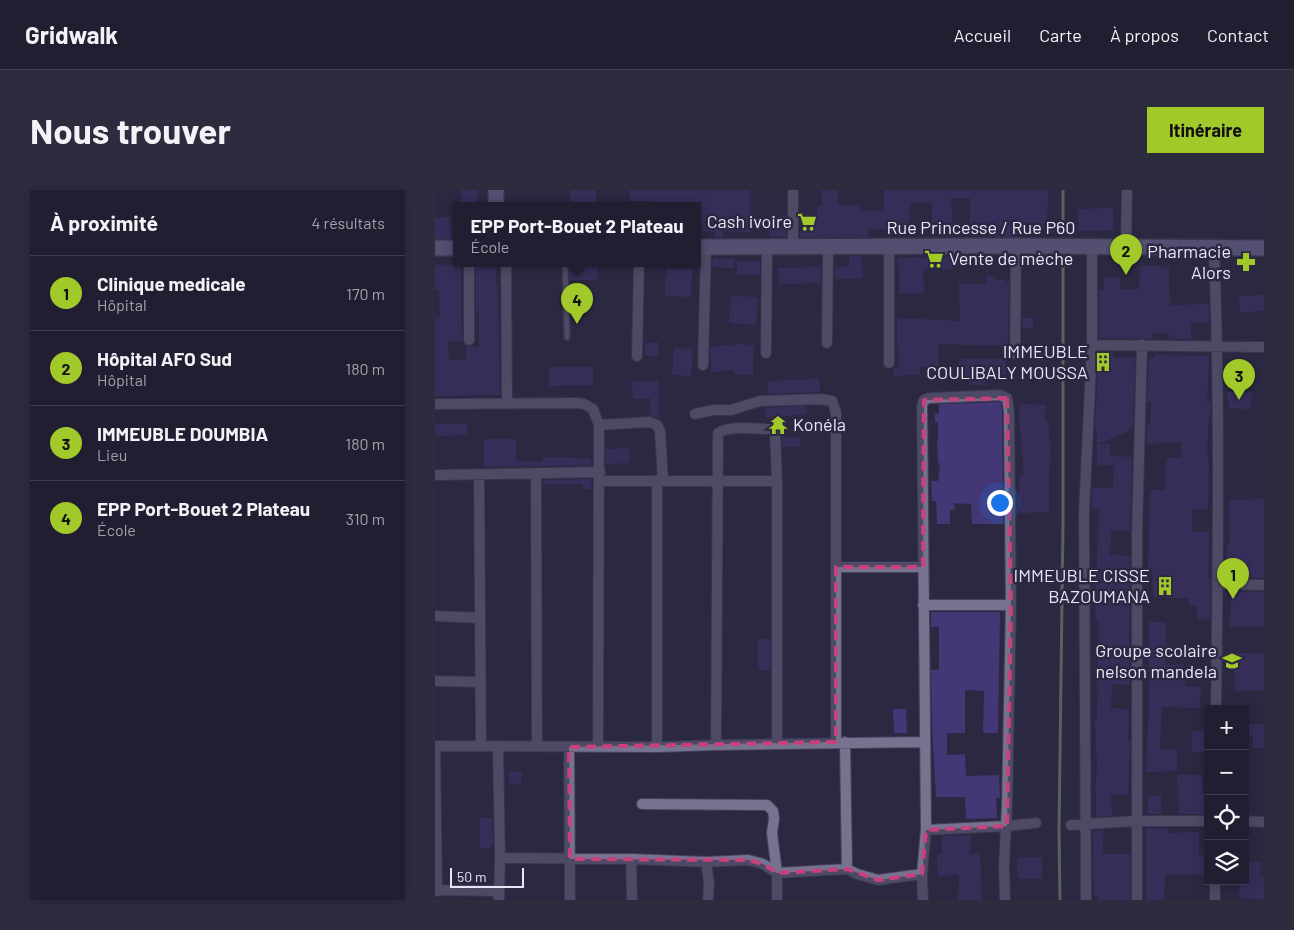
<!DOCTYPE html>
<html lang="fr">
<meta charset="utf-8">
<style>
body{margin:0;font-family:Barlow,sans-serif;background:#2d2b3e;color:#f1f3f6}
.controls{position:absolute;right:15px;bottom:15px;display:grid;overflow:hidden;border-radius:0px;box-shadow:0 2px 12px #0003}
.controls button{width:45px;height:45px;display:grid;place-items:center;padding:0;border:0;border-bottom:1px solid #3e3c4d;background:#211e32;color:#f1f3f6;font:25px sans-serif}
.scale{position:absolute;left:15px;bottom:12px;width:74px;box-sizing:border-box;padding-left:5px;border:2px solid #e7e6f7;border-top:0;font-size:14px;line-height:18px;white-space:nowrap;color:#e7e6f7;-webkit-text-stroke:4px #2c2842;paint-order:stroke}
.you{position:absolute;left:564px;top:312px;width:18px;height:18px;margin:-12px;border:4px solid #fff;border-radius:50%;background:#1a73e8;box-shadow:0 0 0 8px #1a73e833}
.badge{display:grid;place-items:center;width:32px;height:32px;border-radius:50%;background:#a1c929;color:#111;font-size:16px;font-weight:700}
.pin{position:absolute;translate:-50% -41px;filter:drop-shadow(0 1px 2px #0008)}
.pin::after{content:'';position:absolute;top:26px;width:18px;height:15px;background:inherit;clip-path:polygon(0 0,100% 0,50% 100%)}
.popup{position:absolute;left:18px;top:12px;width:248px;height:65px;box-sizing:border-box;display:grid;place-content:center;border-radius:0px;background:#211e32;filter:drop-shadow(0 1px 4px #0005);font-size:16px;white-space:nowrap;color:#a2a2ac}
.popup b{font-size:19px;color:#f1f3f6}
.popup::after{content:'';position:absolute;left:50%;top:100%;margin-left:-10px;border:10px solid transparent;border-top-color:#211e32}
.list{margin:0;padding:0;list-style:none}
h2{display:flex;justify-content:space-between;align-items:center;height:65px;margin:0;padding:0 20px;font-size:21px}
h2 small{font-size:16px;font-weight:400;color:#a2a2ac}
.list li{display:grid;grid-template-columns:32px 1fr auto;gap:15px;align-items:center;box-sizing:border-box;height:75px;padding:0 20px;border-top:1px solid #3e3c4d}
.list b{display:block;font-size:19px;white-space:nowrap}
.list p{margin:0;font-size:16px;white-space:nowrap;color:#a2a2ac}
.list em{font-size:16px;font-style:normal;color:#a2a2ac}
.icon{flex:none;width:28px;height:28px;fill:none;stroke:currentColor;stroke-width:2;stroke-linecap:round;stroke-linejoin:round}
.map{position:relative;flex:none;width:829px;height:710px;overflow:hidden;border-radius:0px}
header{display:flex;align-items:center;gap:30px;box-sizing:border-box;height:70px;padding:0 25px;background:#211e32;border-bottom:1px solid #3e3c4d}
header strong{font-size:24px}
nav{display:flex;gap:28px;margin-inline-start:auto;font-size:18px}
.intro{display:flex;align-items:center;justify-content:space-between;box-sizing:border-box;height:120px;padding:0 30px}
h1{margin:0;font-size:35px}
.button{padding:12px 22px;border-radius:0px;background:#a1c929;color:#111;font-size:18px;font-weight:700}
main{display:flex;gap:30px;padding:0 30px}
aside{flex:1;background:#211e32;border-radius:0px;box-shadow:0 2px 12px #0003}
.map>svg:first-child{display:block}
</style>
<header>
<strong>Gridwalk</strong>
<nav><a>Accueil</a><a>Carte</a><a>À propos</a><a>Contact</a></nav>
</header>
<div class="intro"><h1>Nous trouver</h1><a class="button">Itinéraire</a></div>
<main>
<aside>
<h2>À proximité<small>4 résultats</small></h2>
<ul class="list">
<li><span class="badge">1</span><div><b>Clinique medicale</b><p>Hôpital</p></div><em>170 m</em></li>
<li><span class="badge">2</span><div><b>Hôpital AFO Sud</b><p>Hôpital</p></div><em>180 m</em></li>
<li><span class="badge">3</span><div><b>IMMEUBLE DOUMBIA</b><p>Lieu</p></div><em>180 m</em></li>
<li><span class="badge">4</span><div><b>EPP Port-Bouet 2 Plateau</b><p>École</p></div><em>310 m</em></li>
</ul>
</aside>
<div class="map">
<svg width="829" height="710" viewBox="0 0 829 710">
<rect width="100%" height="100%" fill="#2c2842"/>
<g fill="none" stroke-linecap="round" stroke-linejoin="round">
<path stroke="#95a476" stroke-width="3" d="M628,0V42
M625,710L624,642L628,334V70"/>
</g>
<path fill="#433776" d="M26,0H43L42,15H26Z
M135,0H161V14L135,15Z
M195,0H315L316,42L288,41V47H280V41H267V33H262V15H217V11H195Z
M387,0H403V15H425V21H449V0H613L612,38H591V41H582V47H554V42H535V8H516L518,38H497V13L475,12L474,39H433V47H365V41H376L378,29L382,26V16H387Z
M678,18L679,40L643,41V19Z
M351,26V47L334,46V27Z
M15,27L16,49H0V28Z
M414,66H426L428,88L400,89V77H414Z
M530,67V76H518V79H488L489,103L464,104V79H463L462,68Z
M278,68L299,69V78L277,77Z
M302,71H325V85H302Z
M139,73H162V90H135V75H139Z
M26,74L27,151H13L14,170H31V157H44V121H41V76L61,75V94H62L63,104L65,205L0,206V127H5L4,100H0V75Z
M705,76H727V78H734L735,115L774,114V133H756V149H734V143H718V149L664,148V100H669V87H685V99H704Z
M386,77V93L344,94L343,78Z
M231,79H257L256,107L230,106Z
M551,86L560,87V90H570L574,94L573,155L570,154V156L503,154V178L485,177V184L459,186V178L464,177L463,155H462V128L525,131L524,94H551Z
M829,105V121L805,122L804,106Z
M296,106L323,107L321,135L294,133Z
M587,128H598V138H587Z
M223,152V166H210V153Z
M303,154L319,155L318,185H299V180L276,182L275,157Z
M239,158L258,159L256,186L237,185Z
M664,162H678V167H700L698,237L693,238L694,241L663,254H675V266L697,267L695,341L676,340L675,365L695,366L694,495L677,494L676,518L694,519L693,551H695V559L693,605H676L677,626L661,627V604H660L662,578L660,529H662L663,494H662L664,431L660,429L664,320L657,319V298H678L679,275L662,276V245L660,237Z
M719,165L774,166L772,212H776L775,225L773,232V251H771L774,276L773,320L757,319V342H774L773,388H776L775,429L762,430V416H754V408H718L717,380H713L715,300H730L731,268H747L746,252L712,254V234H715L716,212H712L714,168H719Z
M524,169H571V185H551V195H534V186H524Z
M114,177H158V195L114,196Z
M384,189L385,202L333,204L332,191Z
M223,191L224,228L215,225V208L198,209L197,192Z
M792,202L817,203L815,219L794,218Z
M564,212L566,213L567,222L568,334H537L536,314L519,313L520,320H515V334H502L501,311H497L496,291H503L505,273H503L502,251L503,252V232H500V224H504V214Z
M585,214L611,215L610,231H613L615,256L614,322L585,323L584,286L589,285L584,228Z
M371,216L372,224L331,228L330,218Z
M0,234H32L33,245L0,246Z
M347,247H365V257H347Z
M49,249H81V271H108V267H125L156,269V275L49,277Z
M194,258V273L171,274V259Z
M156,289L157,299L148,300V294H108V290Z
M829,309V388L792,387V354H795L794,310Z
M796,401L829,402V437H795Z
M496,422H565L563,543H548L549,501L530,500V543H512V565L530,564L531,586L564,585L565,608H561L562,628L531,629L530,607H501L497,536L496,480H504V437H496Z
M714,432H731V475L749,474L750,496L766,497L765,518L727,517L725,559L742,560V581L711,582L714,517Z
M323,449H335V480H323Z
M791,463H829V500L800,501L799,474H791Z
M458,519H471L472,543H459Z
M810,534H829V558H818V545H810Z
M757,541H773V562H757Z
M74,582H87L86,594L74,593Z
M742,585H767L768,606H772V624H744Z
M713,606H726V624H713Z
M45,628H57L58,655H56V658H45Z
M711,638L733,639L732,643L764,642V665H772V685H730L729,710H711Z
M669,640L667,664H695V710H663V706H659L658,641Z
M536,645L535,664L545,663L547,710H523L524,685L503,686L502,664H507V646Z
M607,667V689H583L582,668Z
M810,672H826L825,687H829V709H804L805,691H810Z"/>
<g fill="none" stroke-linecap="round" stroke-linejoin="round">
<g stroke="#47445a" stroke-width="8">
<path id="lane" d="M130,73L132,147"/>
</g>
<g stroke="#47445a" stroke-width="12">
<path id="street" d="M358,0V56
M454,56V173
M691,57L692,0
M779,59C785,212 783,365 781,519
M71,73L72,213
M34,150V73
M392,153L393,56
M657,155L829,157
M331,163L332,56
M580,164L581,56
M202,166L204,73
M268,175L271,57
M0,214L142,213L149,214L158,219L164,235L163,557
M260,224L278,220H296L325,211L385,209L397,211L401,222V552
M164,235L215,232L222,235L225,241L228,291
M101,283L102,556
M0,285L165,282
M44,285L46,556
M165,291H342
M401,377H488
M783,394L829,395
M488,415H576
M0,426L45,428
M0,491L45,492
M410,552L412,679
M281,555L283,243C296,235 319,239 334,239L338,240L340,243L342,291V554
M0,556L222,557L281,555L489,552
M0,556L2,701
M63,557L65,668L64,710
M134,557L135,710
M222,557V290
M207,614L332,615L338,621L339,629L337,643L342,683V710
M810,631L829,632
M636,635L701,631H773
M491,640L572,636L601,633
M65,668L196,669L271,672L313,670L328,674L342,683L412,679L422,684L443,690L487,684
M196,669L197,710
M271,672L274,692L273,710
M780,691V710
M0,700L64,701
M488,710L487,684L491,640L487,216L489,210L494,208L565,205L572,208L574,221L576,415L572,617L569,676L570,710
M651,710L649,323L657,155V57
M702,710V342L707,155"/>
</g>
<g stroke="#47445a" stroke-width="18">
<path id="secondary" d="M61,0V15
M262,57L581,56L829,58
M0,58H22"/>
</g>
<use href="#lane" stroke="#767391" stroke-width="5"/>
<use href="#street" stroke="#767391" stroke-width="10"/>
<use href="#secondary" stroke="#847fac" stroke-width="15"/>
</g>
<path d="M0 0H829V710H0ZM572,208L576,415L572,636L491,640L487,684L443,690L412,679L342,683L328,674L313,670L135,669L134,557L401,552V377H488L489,210Z" fill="#2c2842" fill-opacity=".55" fill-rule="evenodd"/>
<path fill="none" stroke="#c9417a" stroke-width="4" stroke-dasharray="10 6" stroke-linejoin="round" d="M572,208L576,415L572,636L491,640L487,684L443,690L412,679L342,683L328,674L313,670L135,669L134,557L401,552V377H488L489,210Z"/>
<defs>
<g id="supermarket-bare" transform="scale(1.5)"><path d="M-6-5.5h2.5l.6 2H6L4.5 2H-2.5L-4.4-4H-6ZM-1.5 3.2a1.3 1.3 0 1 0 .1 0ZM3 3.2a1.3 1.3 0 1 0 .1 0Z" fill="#a1c929" stroke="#2c2842" stroke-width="2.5" paint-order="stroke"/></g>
<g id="pharmacy-bare" transform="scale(1.5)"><path d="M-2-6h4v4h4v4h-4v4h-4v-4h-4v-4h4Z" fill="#a1c929" stroke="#2c2842" stroke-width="2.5" paint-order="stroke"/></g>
<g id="building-bare" transform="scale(1.5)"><path d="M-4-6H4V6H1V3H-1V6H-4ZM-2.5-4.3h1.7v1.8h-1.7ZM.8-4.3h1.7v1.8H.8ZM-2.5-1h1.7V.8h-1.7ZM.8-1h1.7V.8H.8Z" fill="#a1c929" stroke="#2c2842" stroke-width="2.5" paint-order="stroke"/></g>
<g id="temple-bare" transform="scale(1.5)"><path d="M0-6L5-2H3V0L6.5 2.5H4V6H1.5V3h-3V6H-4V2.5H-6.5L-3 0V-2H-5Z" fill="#a1c929" stroke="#2c2842" stroke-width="2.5" paint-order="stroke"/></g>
<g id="school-bare" transform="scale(1.5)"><path d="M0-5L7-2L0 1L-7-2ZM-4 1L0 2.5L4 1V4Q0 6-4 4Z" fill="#a1c929" stroke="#2c2842" stroke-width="2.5" paint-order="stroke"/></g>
</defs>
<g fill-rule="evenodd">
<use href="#supermarket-bare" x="372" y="32"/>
<use href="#supermarket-bare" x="499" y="69"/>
<use href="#pharmacy-bare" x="811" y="72"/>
<use href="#building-bare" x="668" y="172"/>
<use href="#temple-bare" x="343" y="235"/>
<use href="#building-bare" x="730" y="396"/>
<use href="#school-bare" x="797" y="471"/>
</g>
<g text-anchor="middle" stroke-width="5" stroke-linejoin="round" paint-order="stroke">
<g font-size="18" fill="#e7e6f7" stroke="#2c2842" text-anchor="end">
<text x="357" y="38">Cash ivoire</text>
<text x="796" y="68">Pharmacie<tspan x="796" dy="21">Alors</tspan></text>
<text x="514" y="75" text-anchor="start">Vente de mèche</text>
<text x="653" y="168">IMMEUBLE<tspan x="653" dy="21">COULIBALY MOUSSA</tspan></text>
<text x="358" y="241" text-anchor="start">Konéla</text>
<text x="715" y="392">IMMEUBLE CISSE<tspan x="715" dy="21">BAZOUMANA</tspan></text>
<text x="782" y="467">Groupe scolaire<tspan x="782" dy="21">nelson mandela</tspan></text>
</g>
<g font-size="18" fill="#e7e6f7" stroke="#2c2842">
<text x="546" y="44">Rue Princesse / Rue P60</text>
</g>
</g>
</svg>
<div class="controls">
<button>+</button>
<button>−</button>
<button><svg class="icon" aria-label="locate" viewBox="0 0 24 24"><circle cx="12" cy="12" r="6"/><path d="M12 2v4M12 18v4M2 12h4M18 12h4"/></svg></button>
<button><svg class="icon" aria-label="layers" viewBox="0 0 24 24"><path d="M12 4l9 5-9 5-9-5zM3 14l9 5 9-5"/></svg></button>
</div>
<div class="scale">50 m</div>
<div class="you"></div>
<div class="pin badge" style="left:798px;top:409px">1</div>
<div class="pin badge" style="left:691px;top:85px">2</div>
<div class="pin badge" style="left:804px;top:210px">3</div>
<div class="pin badge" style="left:142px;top:134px">4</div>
<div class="popup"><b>EPP Port-Bouet 2 Plateau</b>École</div>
</div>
</main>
